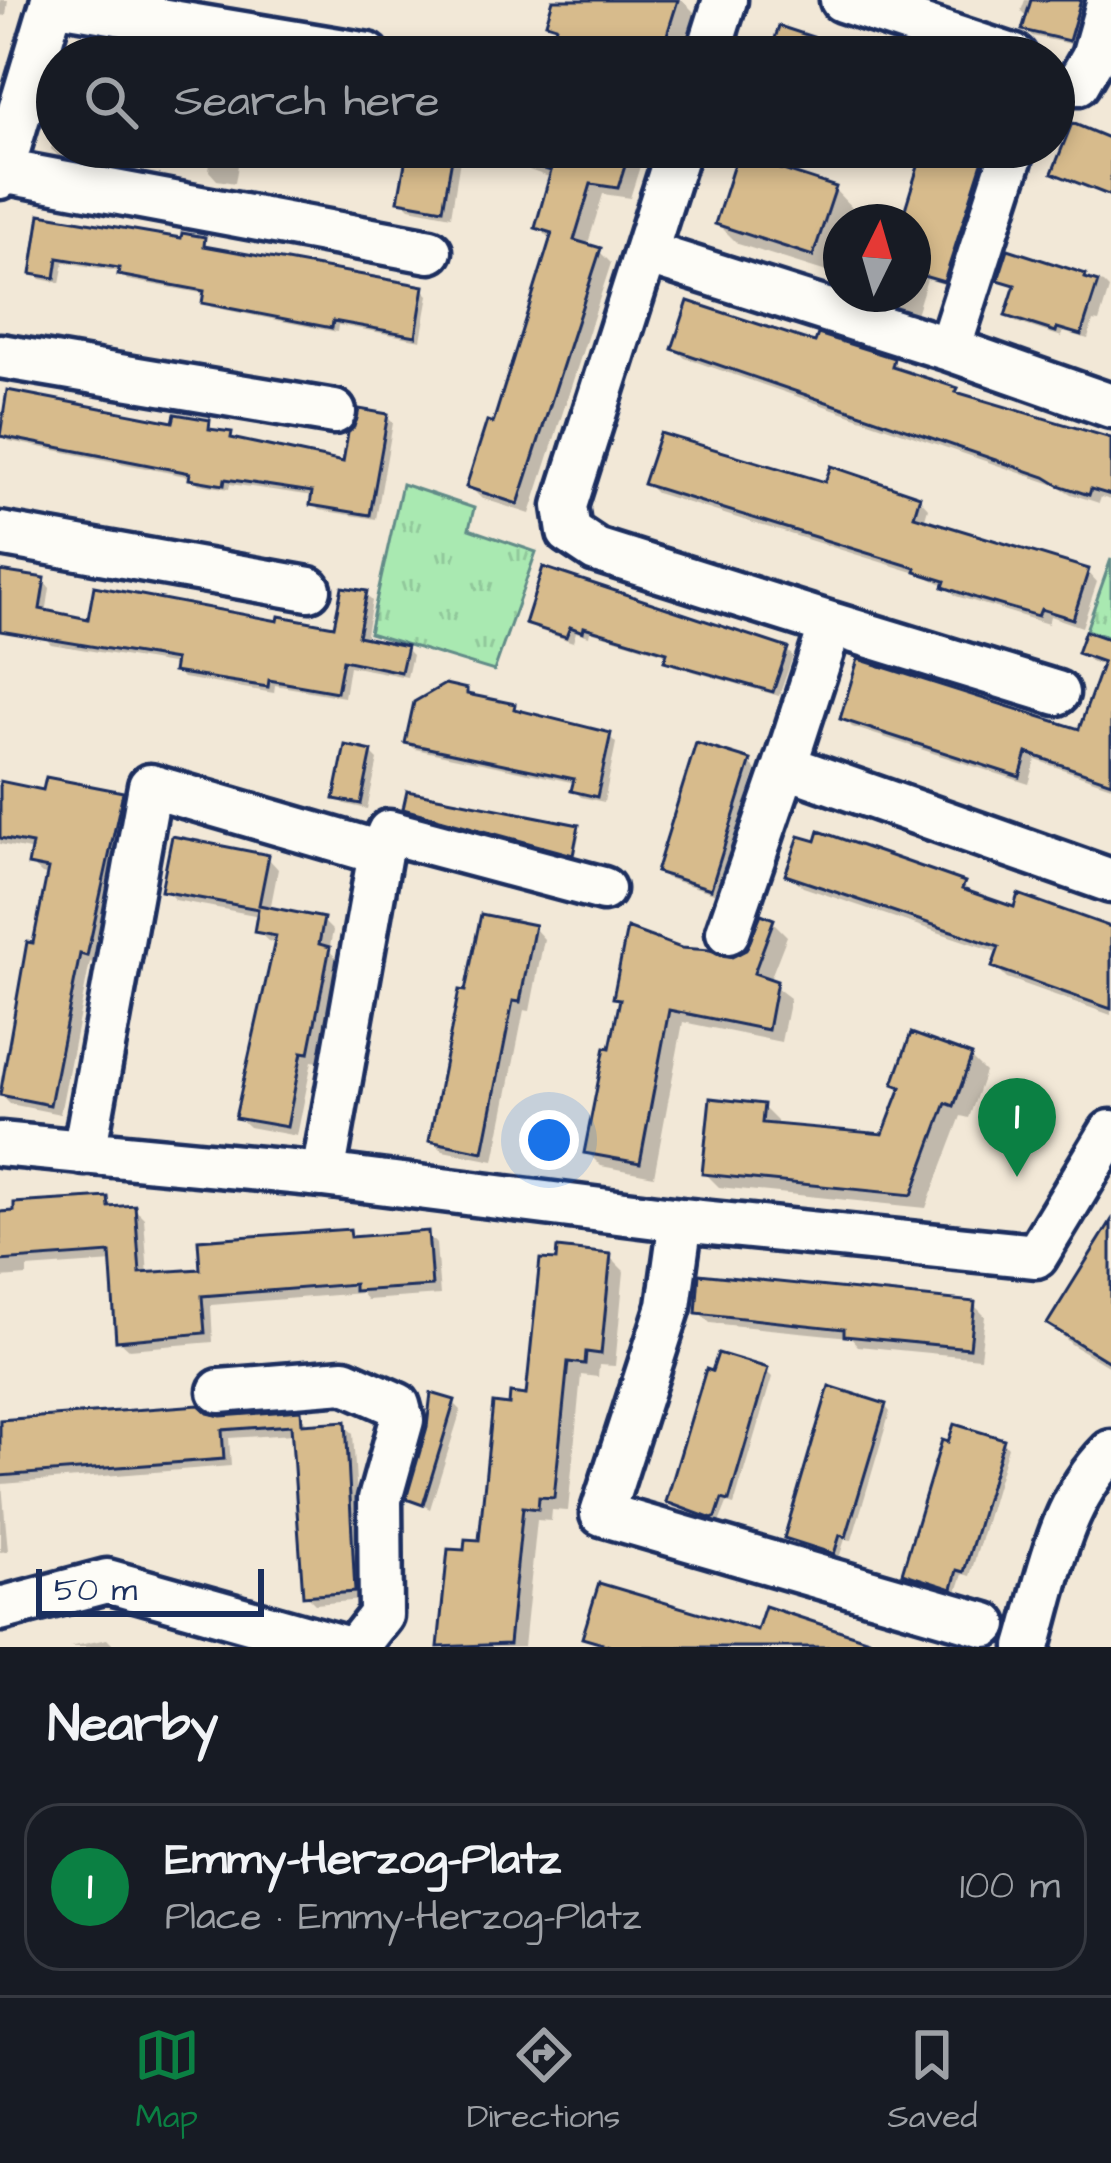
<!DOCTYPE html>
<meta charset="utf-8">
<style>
body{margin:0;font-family:"Architects Daughter",sans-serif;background:#20242c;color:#f1f3f6}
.compass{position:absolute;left:823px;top:204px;width:108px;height:108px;border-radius:50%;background:#171b24;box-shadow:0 6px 18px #0003;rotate:5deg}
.scale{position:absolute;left:36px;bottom:30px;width:228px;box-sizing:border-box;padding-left:12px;border:6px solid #1b2f5e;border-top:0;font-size:33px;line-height:42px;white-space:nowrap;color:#1b2f5e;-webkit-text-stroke:9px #fdfcf7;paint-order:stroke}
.you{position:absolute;left:549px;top:1140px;width:42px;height:42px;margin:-30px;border:9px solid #fff;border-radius:50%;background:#1a73e8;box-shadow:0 0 0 18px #1a73e833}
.badge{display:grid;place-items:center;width:78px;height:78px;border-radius:50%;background:#0b8043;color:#fff;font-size:39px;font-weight:700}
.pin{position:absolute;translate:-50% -99px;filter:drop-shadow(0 3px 6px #0008)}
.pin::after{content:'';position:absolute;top:63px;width:42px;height:36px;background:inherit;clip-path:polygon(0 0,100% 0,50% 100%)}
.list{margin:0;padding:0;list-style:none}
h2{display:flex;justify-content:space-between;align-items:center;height:156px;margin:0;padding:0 48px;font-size:51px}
h2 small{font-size:39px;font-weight:400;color:#9ea1a6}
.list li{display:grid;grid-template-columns:78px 1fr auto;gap:36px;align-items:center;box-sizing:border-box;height:168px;margin:0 24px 24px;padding:0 24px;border:3px solid #363941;border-radius:36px}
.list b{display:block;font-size:45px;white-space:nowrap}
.list p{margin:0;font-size:39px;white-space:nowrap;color:#9ea1a6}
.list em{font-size:39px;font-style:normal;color:#9ea1a6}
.icon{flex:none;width:66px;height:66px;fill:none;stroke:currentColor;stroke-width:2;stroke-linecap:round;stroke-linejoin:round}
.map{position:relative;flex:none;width:1111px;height:1647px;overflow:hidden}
.search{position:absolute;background:#171b24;box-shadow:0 6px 18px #0003;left:36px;right:36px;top:36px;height:132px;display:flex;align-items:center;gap:30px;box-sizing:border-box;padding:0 42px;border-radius:66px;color:#9ea1a6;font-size:45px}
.sheet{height:348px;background:#171b24}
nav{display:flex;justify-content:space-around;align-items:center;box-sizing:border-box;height:168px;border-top:3px solid #363941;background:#171b24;font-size:33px;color:#9ea1a6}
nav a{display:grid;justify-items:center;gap:6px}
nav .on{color:#0b8043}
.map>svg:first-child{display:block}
</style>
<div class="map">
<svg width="1111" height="1647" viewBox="0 0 1111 1647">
<defs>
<pattern id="grass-tufts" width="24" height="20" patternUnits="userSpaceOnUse" patternTransform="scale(3)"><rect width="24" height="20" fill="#a9e9b1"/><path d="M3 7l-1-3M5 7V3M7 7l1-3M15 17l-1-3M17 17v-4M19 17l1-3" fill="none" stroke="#91c89b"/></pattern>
</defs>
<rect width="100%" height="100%" fill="#f2e8d7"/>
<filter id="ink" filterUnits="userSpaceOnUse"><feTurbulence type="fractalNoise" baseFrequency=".00833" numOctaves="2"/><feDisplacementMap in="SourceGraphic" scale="24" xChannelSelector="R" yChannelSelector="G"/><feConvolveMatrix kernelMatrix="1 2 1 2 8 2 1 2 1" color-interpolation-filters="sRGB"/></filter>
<g filter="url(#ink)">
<path fill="url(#grass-tufts)" stroke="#628c88" stroke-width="3" d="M402,484L474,508L469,529L536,552L494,671L369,633Z
M1111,559V638L1086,630Z"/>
<path fill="#0003" d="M0,0H8L6,16L0,15Z
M556,0H682L699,17L686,57H599L578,50L549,22Z
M1025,0H1086L1075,45L1032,36L1026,29L1029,19L1021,11Z
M94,44L111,47V44L181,57H91Z
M57,125V147H104L99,164L60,157L51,149Z
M212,147H241L235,183L217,180L209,171Z
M340,147H462L451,216L410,208L402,200L409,158Z
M509,147H646L630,198L603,194L587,247L599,251L611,263L530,514L481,498L469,486L495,427L550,239L538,227L552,178L529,170Z
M927,147H995L950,286L927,279L916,314L853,294H913V222H904Z
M834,189L854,210L850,222H841V250L833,274L738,244L718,224Z
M43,218L184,241L204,240L209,250L423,289L429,295L421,340L338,325L337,332L211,307L205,302L206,294L127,280L121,272L64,262L60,283L41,279L35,273Z
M1010,253L1103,283L1109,289L1099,322L1093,321L1088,339L1063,332L1062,337L1015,322L1008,316L1017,288L1001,279Z
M807,343L893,361L903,371L956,391L962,397L1111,441V500L1101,497L1099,503L1071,494L1058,486L685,358L675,349Z
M387,417L393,423L376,519L319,510L313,504L314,496L230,484L229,489L199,484L191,477L9,441L3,435L208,422L214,433L231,435L238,443L345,466Z
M646,483L827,486L919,498L928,508L924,522L1088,572L1097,582L1082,627L1050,616L1048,624L956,596L946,586L923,575L656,493Z
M545,571L786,650L793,656L779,696L674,666L668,660L669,655L590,631L589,636L576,632L573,642L535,629L529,623Z
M0,574L44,581L50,588L46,614L90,622L337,630L365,594L372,601L365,640L405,648L412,655L407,677L349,666L344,697L275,685L274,693L183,678L176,671L177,665L51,644L44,637L0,626Z
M1111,643V786L1036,760L1029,784L852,727L843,718L1081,732L1104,666L1090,661L1081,652Z
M466,692L472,698L513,707L520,713L609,736L616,743L604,802L581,797L574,790L576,783L415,749L408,742Z
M371,753L378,760L367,809L345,804L338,798Z
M749,763L756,770L717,894L666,878L659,872Z
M0,784L46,793L121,795L131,805L97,964L90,962L60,1114L10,1104L0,1094L50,876L42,874L31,864L34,851L0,844Z
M406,808L577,828L580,831L575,855Z
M268,858L278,869L270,910L323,921L333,931L329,951L339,960L319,1062L312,1061L297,1136L249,1127L238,1117L277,943L268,941L257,931L260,916L175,900L165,890Z
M791,876L963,885L976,897L1015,910L1111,930V1015L1007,978L996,967L1000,953L803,887Z
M773,922L787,936L769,982L790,998L781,1042L683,1022L654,1176L601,1166L587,1152L623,1003L617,997L732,960L748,953Z
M534,928L544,939L530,1011L524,1010L494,1161L443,1151L432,1140L468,995Z
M971,1058L985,1072L969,1118L961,1116L926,1208L719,1187L705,1173L763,1107L777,1121V1127L885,1137L903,1090L896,1083Z
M107,1200L116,1209L134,1208L144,1218L148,1276L203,1272L349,1232L357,1239L427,1234L436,1244L440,1295L367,1300L361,1293L211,1305L213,1342L129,1349L119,1340L114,1262L27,1268V1276L0,1278V1215Z
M1111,1227V1368L1071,1344L1051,1324Z
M610,1257L624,1271L615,1366L599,1365L598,1377L581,1375L568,1511L552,1510L551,1521L537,1520L524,1647H441L451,1552L466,1553L482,1543L511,1408L529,1398Z
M974,1305L985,1316L980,1358L858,1346L850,1337L710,1323L699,1312Z
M766,1371L772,1377L734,1505L727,1503L719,1523L675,1507L669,1501Z
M454,1403L461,1410L430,1509L410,1498Z
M885,1406L890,1412L852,1540L845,1539L839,1558L793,1543L787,1537Z
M300,1413L309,1427L344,1425L353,1433L363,1600L315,1604L306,1595L294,1434L229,1438L231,1466L2,1484L8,1551L0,1552V1423Z
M1003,1442L1008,1447L970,1576L963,1574L957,1592L911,1578L905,1572Z
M767,1609L893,1647H607L585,1637L758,1634Z
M107,1639L115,1647H70Z"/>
<path fill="#d7bb8c" stroke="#1b2f5e" stroke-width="3" d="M553,0H678L660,57H636L555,31L556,26L546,23Z
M1031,0H1081L1069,41L1022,30Z
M779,26L859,52V57H769Z
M1072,123L1111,139V196L1052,173Z
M408,147H454L443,209L398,201Z
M493,147H631L618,188L591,184L574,240L601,248L518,504L466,487L487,421L493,423L552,233L535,228L551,171L492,152Z
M924,147H987L944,282L913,273V222H901Z
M737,155L836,187L813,256L715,224Z
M40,214L181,238L182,233L205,237L204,246L424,286L416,336L333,321L332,328L202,303L204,291L118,275L119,268L58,258L55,278L31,274Z
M1008,249L1086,274L1085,278L1098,282L1081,335L1057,328L1056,332L1005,316L1015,285L998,280Z
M688,301L807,340L815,342L818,334L894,358L892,367L958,388L956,392L1111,438V495L1091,489L1089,495L1058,485L1045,477L672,349Z
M7,390L173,422L175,414L210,420L209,429L232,432L231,438L343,462L348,433L354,427L359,409L388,414L370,515L310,505L312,492L225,479L224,485L189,479L190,473L0,436Z
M660,433L825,482L831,466L920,496L914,516L1089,569L1073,619L1041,609L1038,616L976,598L943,587L945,581L915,572L916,568L643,484Z
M543,567L788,648L773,692L664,661L667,652L584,627L583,632L570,627L566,637L525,624Z
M0,571L45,578L40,609L88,619L94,586L278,621L279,616L334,626L342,587L367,591L358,636L407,646L401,672L343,660L337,692L269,680L268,687L173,672L175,660L0,631Z
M1085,631L1111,640V782L1027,753L1020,777L840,719L858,659L1079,729L1103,662L1077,653Z
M445,684L467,689V694L515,704L514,709L611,733L597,797L571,791L574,779L405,743L414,702Z
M696,743L751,760L711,889L656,872Z
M345,745L372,751L361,804L334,799Z
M46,777L123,792L87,956L80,954L50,1105L0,1095L27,942L33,943L48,869L28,865L32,844L0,838V781L43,790Z
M407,791L579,825L573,855L403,809Z
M819,831L965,882L962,889L1014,907L1018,894L1111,927V1009L992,967L999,947L785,875L799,836L816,841Z
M172,836L269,855L259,905L324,918L319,944L330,947L309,1053L302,1052L287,1127L235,1118L276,936L254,932L258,909L161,891Z
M481,914L535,925L520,1002L513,1001L483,1152L429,1141L459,990L465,991Z
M761,914L774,919L754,973L777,981L768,1030L669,1010L640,1163L584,1153L605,1047L610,1048L620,999L613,998L627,928L681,948L710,950L732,957L746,950Z
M911,1033L972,1055L954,1106L946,1103L912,1195L702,1174L710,1098L764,1104L762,1123L883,1134L901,1087L893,1084Z
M108,1197L109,1207L135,1205L140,1273L200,1269L198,1240L350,1229L351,1237L428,1231L432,1286L354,1291V1284L202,1296L205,1333L116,1341L110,1253L0,1261V1212L14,1211V1203Z
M1111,1221V1363L1047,1324Z
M557,1248L611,1254L601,1354L586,1352L585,1364L568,1362L554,1498L539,1497L538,1509L523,1507L509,1644L438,1647L448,1549L464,1550L465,1539L479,1540L493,1403L509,1405L510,1393L526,1395L540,1259L556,1260Z
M699,1274L975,1302L970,1348L844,1336V1329L696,1313Z
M718,1353L768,1368L729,1501L722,1499L716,1517L712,1519L666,1502L706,1369L712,1371Z
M829,1386L886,1404L846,1537L840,1535L834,1554L784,1538Z
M431,1393L455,1400L423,1505L406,1499L427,1427Z
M199,1405L208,1413L221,1416L301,1410L302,1424L346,1421L355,1592L303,1596L291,1425L222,1430L224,1459L0,1476V1420Z
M954,1424L1004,1439L964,1572L957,1570L952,1589L902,1573L942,1440L948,1442Z
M599,1583L757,1630L765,1606L875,1642L874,1647H613L582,1638Z"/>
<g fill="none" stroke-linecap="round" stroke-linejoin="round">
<g stroke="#1b2f5e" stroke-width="51">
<path id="minor" d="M842,0L1015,57
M52,2L368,55
M707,57L725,0
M1078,83L1093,57L1109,0
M679,147L565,506L569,532L596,550L831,624L785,766L1111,881
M2,171L430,251
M0,177L53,0
M646,253L949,349L1111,406
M949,349L1014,147
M0,356L334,412
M0,534L309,589
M831,624L1057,693
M380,853L389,832L603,889
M728,932L785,766
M0,1144L323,1175L681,1220L1036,1256L1111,1132
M84,1153L150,786L380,853L323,1175
M681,1220L669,1306L602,1514L986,1625
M220,1391L344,1381L398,1405L402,1420L380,1499L381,1615L356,1647
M0,1609L107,1581L342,1647
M1028,1647C1048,1579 1059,1504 1111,1452"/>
</g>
<use href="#minor" stroke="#fdfcf7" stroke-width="42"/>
</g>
</g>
</svg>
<svg class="compass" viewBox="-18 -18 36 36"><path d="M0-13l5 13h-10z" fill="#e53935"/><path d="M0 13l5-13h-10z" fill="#9ea1a6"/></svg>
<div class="scale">50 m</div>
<div class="you"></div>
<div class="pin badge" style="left:1017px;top:1177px">1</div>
<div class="search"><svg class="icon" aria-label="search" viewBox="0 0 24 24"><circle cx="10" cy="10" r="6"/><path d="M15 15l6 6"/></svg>Search here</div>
</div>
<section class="sheet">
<h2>Nearby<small></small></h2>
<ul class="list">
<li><span class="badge">1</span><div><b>Emmy-Herzog-Platz</b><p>Place · Emmy-Herzog-Platz</p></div><em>100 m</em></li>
</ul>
</section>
<nav>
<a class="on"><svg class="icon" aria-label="map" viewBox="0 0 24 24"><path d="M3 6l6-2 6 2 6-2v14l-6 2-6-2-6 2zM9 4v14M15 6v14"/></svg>Map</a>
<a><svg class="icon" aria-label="directions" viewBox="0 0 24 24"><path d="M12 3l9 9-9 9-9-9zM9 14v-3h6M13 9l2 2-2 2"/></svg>Directions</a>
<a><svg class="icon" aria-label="saved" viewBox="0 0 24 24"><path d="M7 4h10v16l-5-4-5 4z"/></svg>Saved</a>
</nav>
